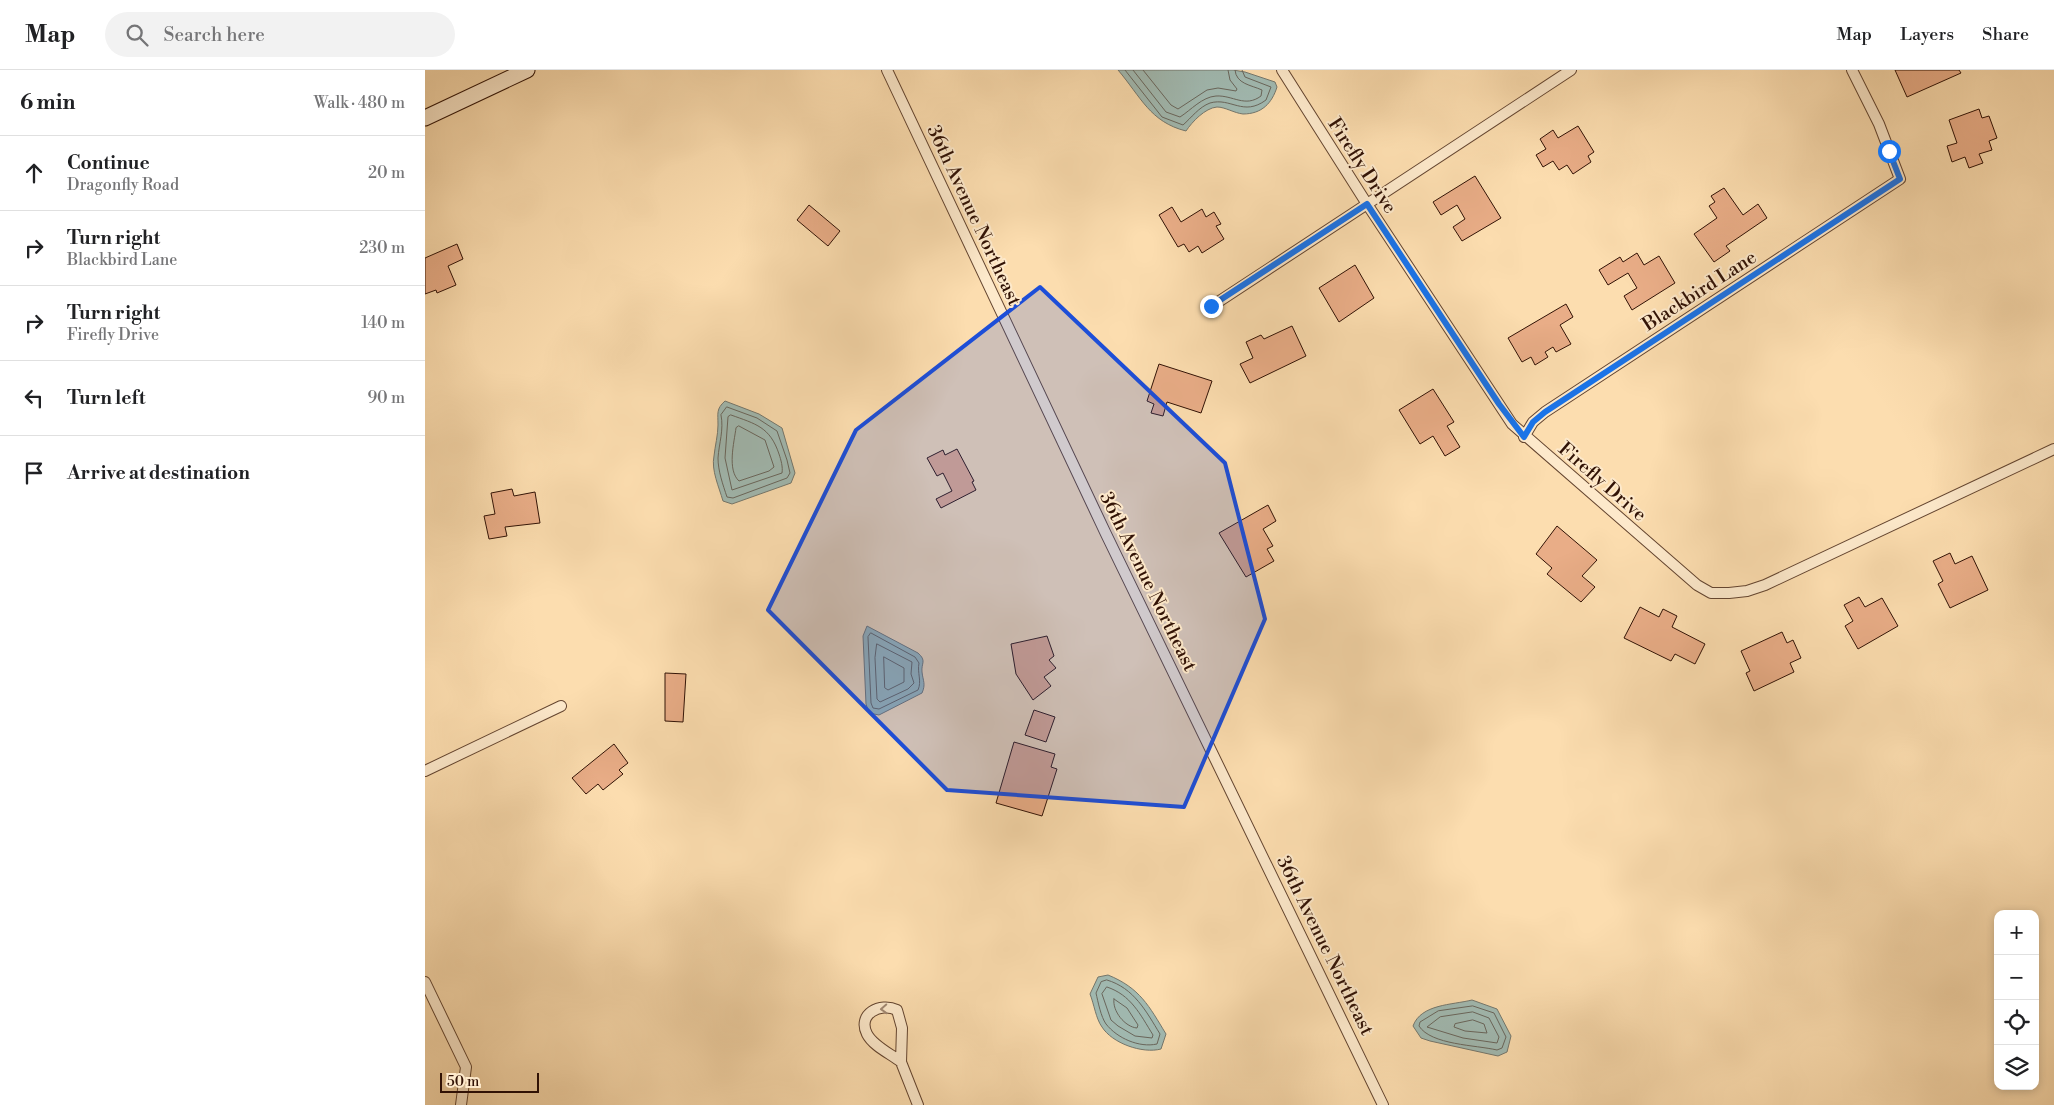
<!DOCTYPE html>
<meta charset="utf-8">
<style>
body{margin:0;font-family:"Libre Bodoni",serif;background:#f2f2f2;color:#202124}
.controls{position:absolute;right:15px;bottom:15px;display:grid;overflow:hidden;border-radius:10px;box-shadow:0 2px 8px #0003}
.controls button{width:45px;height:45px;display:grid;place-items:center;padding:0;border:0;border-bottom:1px solid #e0e0e0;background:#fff;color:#202124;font:25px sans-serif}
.scale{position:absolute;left:15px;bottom:12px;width:99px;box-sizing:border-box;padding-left:5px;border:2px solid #311205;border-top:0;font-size:14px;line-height:18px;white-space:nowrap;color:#311205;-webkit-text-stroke:4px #fde9cb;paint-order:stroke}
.stop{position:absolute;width:15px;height:15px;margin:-11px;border:4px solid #1a73e8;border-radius:50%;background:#fff}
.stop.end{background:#1a73e8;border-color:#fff;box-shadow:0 1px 5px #0008}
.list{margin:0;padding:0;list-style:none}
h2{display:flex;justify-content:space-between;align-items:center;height:65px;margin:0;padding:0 20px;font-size:21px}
h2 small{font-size:16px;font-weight:400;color:#757577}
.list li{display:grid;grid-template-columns:32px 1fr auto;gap:15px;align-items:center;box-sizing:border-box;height:75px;padding:0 20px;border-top:1px solid #e0e0e0}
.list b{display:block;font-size:19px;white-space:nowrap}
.list p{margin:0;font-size:16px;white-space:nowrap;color:#757577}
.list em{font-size:16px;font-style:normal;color:#757577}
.icon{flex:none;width:28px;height:28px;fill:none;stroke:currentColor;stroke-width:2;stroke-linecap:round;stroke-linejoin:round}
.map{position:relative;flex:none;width:1629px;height:1035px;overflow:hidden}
header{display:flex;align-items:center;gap:30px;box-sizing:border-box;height:70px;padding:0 25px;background:#fff;border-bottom:1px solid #e0e0e0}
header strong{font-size:24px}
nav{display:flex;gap:28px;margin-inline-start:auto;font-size:18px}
.search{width:350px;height:45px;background:#f2f2f2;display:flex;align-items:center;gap:12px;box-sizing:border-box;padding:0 18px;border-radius:28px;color:#757577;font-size:19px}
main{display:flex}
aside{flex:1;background:#fff}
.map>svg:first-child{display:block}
</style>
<header>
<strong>Map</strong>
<div class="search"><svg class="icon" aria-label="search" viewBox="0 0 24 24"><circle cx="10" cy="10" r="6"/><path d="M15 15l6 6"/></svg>Search here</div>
<nav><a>Map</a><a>Layers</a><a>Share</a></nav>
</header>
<main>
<aside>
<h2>6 min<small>Walk · 480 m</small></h2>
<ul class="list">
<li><svg class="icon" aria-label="ahead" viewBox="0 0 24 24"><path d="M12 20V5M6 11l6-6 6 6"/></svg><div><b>Continue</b><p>Dragonfly Road</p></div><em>20 m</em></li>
<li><svg class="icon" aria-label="right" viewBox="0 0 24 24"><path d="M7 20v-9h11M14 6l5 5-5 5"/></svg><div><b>Turn right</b><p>Blackbird Lane</p></div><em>230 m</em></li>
<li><svg class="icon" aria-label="right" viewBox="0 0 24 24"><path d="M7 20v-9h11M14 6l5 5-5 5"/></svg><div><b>Turn right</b><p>Firefly Drive</p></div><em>140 m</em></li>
<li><svg class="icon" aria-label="left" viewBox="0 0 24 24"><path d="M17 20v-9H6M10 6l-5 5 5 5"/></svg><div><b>Turn left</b></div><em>90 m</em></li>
<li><svg class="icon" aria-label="arrive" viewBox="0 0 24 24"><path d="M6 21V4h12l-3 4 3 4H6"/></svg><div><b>Arrive at destination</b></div></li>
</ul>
</aside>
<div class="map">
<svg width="1629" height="1035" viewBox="0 0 1629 1035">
<rect width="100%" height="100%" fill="#fcddaf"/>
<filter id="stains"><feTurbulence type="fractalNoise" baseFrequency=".004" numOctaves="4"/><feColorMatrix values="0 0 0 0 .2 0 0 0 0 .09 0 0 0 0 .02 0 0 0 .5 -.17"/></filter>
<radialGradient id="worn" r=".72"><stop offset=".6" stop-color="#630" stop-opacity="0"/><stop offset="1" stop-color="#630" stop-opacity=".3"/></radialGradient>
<path fill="#a1bab2" stroke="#74776d" d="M693,0H808L820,2L850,12L852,17C847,33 837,44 818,44C809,43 800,37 792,37C780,38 767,52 761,61C725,52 716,27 693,0Z
M300,331L334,344L357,358L370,403L366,413L307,434L298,431C294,417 286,400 289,386C290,376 293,365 293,355C293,343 291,339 300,331Z
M442,556L493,583C502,591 496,593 497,602C498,611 501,614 497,623L454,645L444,643L441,634L438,566Z
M683,905C715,918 724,936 741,964L736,979C717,984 687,973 677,957C671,949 669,934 665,924L673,907Z
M1047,930L1072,939L1086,966L1082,982L1073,986L1005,971L996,968L988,956C996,934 1027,935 1047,930Z"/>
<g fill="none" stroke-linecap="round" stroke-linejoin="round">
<path stroke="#69665c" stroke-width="1" d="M700,0L737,47L758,55C766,48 774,37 785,33C806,27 818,47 841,30L846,17L820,7L817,0
M708,0L741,42L755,47C766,40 777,27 791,26C808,25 820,38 836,26L837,20C826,15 811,14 810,0
M718,0L746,35L753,39L782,20L793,18L811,21L812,19L805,10L803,0
M302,337L332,348L352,361L362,390L365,403L362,408L308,428L302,427C298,415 293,401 293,388C294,373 299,360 296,345Z
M306,345C331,354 345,357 354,384C356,390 358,397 357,403L307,420L300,388L303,347Z
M314,356L340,370L349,397L344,401L314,411C302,400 309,373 311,358Z
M446,563L490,587L494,593C492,603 497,611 493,620L454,639L448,638L446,633L443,567Z
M452,574L487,592L486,604L489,613L483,619L455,632L452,629L450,588Z
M459,587L479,598V612L463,620L460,618Z
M682,910C709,918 721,941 735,964L732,974C714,978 692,968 681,954C676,947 673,932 671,923L676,912Z
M682,917C706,925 715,944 728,965L727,968L710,966L693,956L686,950L677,924Z
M689,929L702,938L713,955L712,958C700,957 687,941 689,929Z
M1048,936L1069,943L1081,967L1077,978L1072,980C1051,975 1006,975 994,956L995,952L1013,941Z
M1048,942L1064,948L1074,967L1072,973L1038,968L1002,957L1015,947Z
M1048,950L1059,954L1062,963L1040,961L1029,957L1030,954Z"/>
</g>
<path fill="#e9ad87" stroke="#311205" d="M1470,0H1534L1536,3L1482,27Z
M1554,39L1557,48L1564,46L1572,68L1564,71L1567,80L1554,84L1558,93L1544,98L1540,87L1527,92L1522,76L1532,73L1524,50Z
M1153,56L1169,82L1163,86L1166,92L1148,104L1142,95L1134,100L1128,91L1118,97L1111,85L1121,79L1115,69L1128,60L1133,68Z
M1050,106L1076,148L1037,171L1028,157L1040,149L1032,135L1016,145L1008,132Z
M1299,118L1318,145L1333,134L1342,148L1301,176L1305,181L1289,192L1269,164L1292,148L1284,136L1290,132L1286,126Z
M384,135L415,161L403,176L372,150Z
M747,137L756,152L777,139L781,147L789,142L796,154L791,156L799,169L777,183L773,176L764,182L759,174L753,177L734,145Z
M32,174L38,189L23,196L31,215L12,223L11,220L0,224V188Z
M1212,183L1219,195L1234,186L1250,213L1207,240L1199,226L1212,218L1203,203L1183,215L1174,200L1195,187L1198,192Z
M930,195L949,228L914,252L894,218Z
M1141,234L1148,247L1135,255L1146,274L1131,282L1128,277L1120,282L1123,287L1110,295L1106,287L1097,292L1083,268Z
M867,256L881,286L825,313L815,294L828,288L821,272L836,265L839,269Z
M734,294L787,311L776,343L742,332L738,346L726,343L729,334L722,331Z
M1008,319L1029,352L1022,356L1035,377L1020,386L1008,366L995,374L974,340Z
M532,379L549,411L547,412L551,420L516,438L511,429L527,421L518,403L512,406L502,388L518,380L520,385Z
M87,419L89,426L110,422L115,453L80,457L82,466L64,469L59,446L70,444L66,423Z
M843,435L851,451L838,459L848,476L842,479L849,491L821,507L794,463Z
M1132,456L1172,490L1157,506L1170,517L1156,532L1122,504L1127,498L1111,484Z
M1525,483L1530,494L1547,486L1563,520L1525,538L1513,514L1518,511L1508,491Z
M1434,527L1440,537L1457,528L1473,556L1433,579L1420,556L1428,551L1419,535Z
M1215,537L1234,547L1238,539L1252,546L1247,557L1280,574L1270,594L1250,584L1246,591L1199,568Z
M1357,562L1362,573L1368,570L1376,588L1365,593L1369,602L1329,621L1321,603L1325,601L1316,581Z
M622,566L629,586L624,590L631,598L619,607L626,616L608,630L591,604L586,574Z
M240,603L261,604L258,652L240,651Z
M609,640L630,647L621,672L600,665Z
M589,672L630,684L626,697L632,699L617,746L571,733Z
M189,674L203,693L194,700L198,704L178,720L173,714L161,724L147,708Z"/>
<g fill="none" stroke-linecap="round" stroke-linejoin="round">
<g stroke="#644530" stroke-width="12">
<path id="street" d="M462,0L681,464L958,1035
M857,0L942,134L1087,354L1272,515L1286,523H1304L1322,521L1340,515L1629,379
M787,236L1146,0
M1099,367L1108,352L1120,342L1475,109L1454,54L1427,0
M0,701L136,636
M0,912L41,997L36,1035
M476,992C466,984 448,976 442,964C432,944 455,932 472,940L477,958L476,992L493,1035"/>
</g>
<g stroke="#311205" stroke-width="17">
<path id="secondary" d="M0,48L102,0"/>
</g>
<use href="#street" stroke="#fde9cb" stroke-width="10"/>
<use href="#secondary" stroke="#fde9cb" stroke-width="15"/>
</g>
<defs><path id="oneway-chevron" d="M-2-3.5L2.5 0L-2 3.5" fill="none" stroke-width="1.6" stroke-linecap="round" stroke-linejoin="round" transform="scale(1.25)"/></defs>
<use stroke="#a18872" href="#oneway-chevron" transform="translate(459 939) rotate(177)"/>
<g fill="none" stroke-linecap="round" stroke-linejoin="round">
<path stroke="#1a73e8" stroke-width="6" d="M786,236L942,134L1074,334L1099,367L1108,352L1120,342L1475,109L1464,81"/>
</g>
<path fill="#1d4ed8" fill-opacity="0.2" stroke="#1d4ed8" stroke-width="4" stroke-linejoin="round" d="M615,217L800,393L840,549L759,737L522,720L343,540L431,360Z"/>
<g text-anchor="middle" stroke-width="4" stroke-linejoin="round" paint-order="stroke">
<g font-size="19" fill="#311205" stroke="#fde9cb">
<text transform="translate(938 95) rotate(57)" y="7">Firefly Drive</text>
<text transform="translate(550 145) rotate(65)" y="7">36th Avenue Northeast</text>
<text transform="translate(1274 220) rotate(-33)" y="7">Blackbird Lane</text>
<text transform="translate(1178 411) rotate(41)" y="7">Firefly Drive</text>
<text transform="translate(724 511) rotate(64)" y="7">36th Avenue Northeast</text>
<text transform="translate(901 875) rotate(64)" y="7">36th Avenue Northeast</text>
</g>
</g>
<rect width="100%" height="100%" filter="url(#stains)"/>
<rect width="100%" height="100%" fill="url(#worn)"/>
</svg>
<div class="controls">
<button>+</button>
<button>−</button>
<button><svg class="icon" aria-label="locate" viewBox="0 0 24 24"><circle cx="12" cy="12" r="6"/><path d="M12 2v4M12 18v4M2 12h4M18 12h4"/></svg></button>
<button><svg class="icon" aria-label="layers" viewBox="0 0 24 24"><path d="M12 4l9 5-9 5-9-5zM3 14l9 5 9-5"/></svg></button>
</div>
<div class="scale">50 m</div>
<div class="stop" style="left:1464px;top:81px"></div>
<div class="stop end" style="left:786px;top:236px"></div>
</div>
</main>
